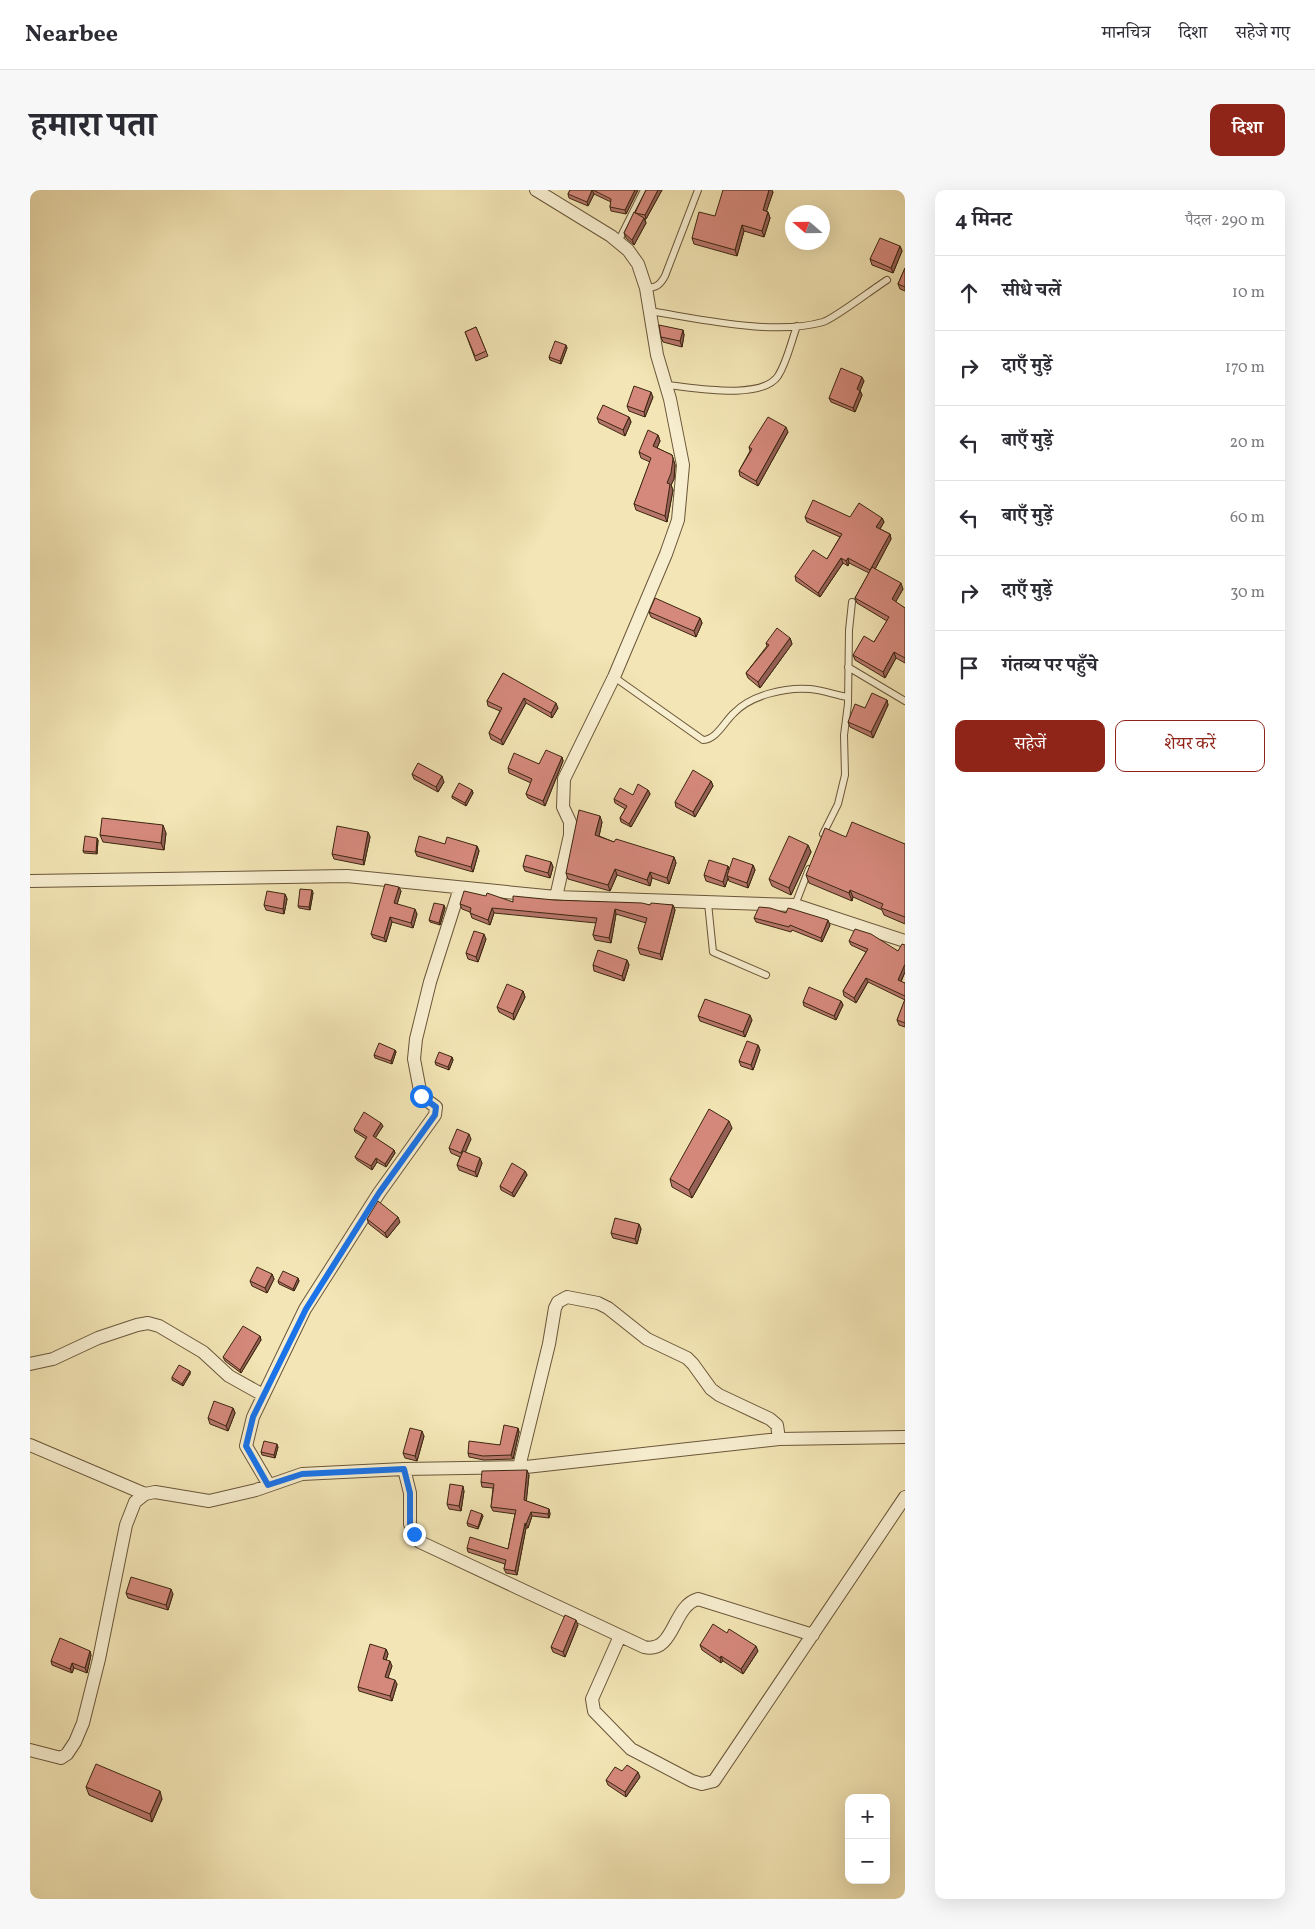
<!DOCTYPE html>
<html lang="hi">
<meta charset="utf-8">
<style>
body{margin:0;font-family:Vollkorn,"Noto Serif Devanagari",serif;background:#f7f7f7;color:#2b2b33}
.controls{position:absolute;right:15px;bottom:15px;display:grid;overflow:hidden;border-radius:10px;box-shadow:0 5px 20px #0002}
.controls button{width:45px;height:45px;display:grid;place-items:center;padding:0;border:0;border-bottom:1px solid #e1e1e2;background:#fff;color:#2b2b33;font:25px sans-serif}
.compass{position:absolute;left:755px;top:15px;width:45px;height:45px;border-radius:50%;background:#fff;box-shadow:0 5px 20px #0002;rotate:290deg}
.stop{position:absolute;width:15px;height:15px;margin:-11px;border:4px solid #1a73e8;border-radius:50%;background:#fff}
.stop.end{background:#1a73e8;border-color:#fff;box-shadow:0 1px 5px #0008}
.list{margin:0;padding:0;list-style:none}
h2{display:flex;justify-content:space-between;align-items:center;height:65px;margin:0;padding:0 20px;font-size:21px}
h2 small{font-size:16px;font-weight:400;color:#7c7c81}
.list li{display:grid;grid-template-columns:32px 1fr auto;gap:15px;align-items:center;box-sizing:border-box;height:75px;padding:0 20px;border-top:1px solid #e1e1e2}
.list b{display:block;font-size:19px;white-space:nowrap}
.list em{font-size:16px;font-style:normal;color:#7c7c81}
.actions{display:flex;gap:10px;padding:15px 20px}
.actions a{flex:1;padding:11px 0;border:1px solid #8f2418;border-radius:10px;text-align:center;font-size:18px;color:#8f2418}
.actions .main{background:#8f2418;color:#fff}
.icon{flex:none;width:28px;height:28px;fill:none;stroke:currentColor;stroke-width:2;stroke-linecap:round;stroke-linejoin:round}
.map{position:relative;flex:none;width:875px;height:1709px;overflow:hidden;border-radius:10px}
header{display:flex;align-items:center;gap:30px;box-sizing:border-box;height:70px;padding:0 25px;background:#fff;border-bottom:1px solid #e1e1e2}
header strong{font-size:24px}
nav{display:flex;gap:28px;margin-inline-start:auto;font-size:18px}
.intro{display:flex;align-items:center;justify-content:space-between;box-sizing:border-box;height:120px;padding:0 30px}
h1{margin:0;font-size:35px}
.button{padding:12px 22px;border-radius:10px;background:#8f2418;color:#fff;font-size:18px;font-weight:700}
main{display:flex;gap:30px;padding:0 30px}
aside{flex:1;background:#fff;border-radius:10px;box-shadow:0 5px 20px #0002}
.map>svg:first-child{display:block}
</style>
<header>
<strong>Nearbee</strong>
<nav><a>मानचित्र</a><a>दिशा</a><a>सहेजे गए</a></nav>
</header>
<div class="intro"><h1>हमारा पता</h1><a class="button">दिशा</a></div>
<main>
<div class="map">
<svg width="875" height="1709" viewBox="0 0 875 1709">
<rect width="100%" height="100%" fill="#f3e5b5"/>
<filter id="stains"><feTurbulence type="fractalNoise" baseFrequency=".004" numOctaves="4"/><feColorMatrix values="0 0 0 0 .2 0 0 0 0 .09 0 0 0 0 .02 0 0 0 .5 -.17"/></filter>
<radialGradient id="worn" r=".72"><stop offset=".6" stop-color="#630" stop-opacity="0"/><stop offset="1" stop-color="#630" stop-opacity=".3"/></radialGradient>
<g fill="none" stroke-linecap="round" stroke-linejoin="round">
<g stroke="#6a5639" stroke-width="8">
<path id="lane" d="M588,52L614,0
M616,98C626,98 630,95 635,86L668,0
M619,121C671,129 744,146 793,132C804,129 844,98 857,90
M636,195C661,197 731,211 748,186C757,172 761,152 767,136
M818,477L875,511
M584,487L673,550C687,549 694,532 704,523C721,505 756,497 780,499C793,500 805,505 818,507
M793,644L808,614L815,585L814,545L818,514L819,440L822,412
M678,713L683,762L736,785
M765,715L779,679"/>
</g>
<g stroke="#6a5639" stroke-width="14">
<path id="street" d="M506,0L581,46L598,60L608,74L616,98L627,165L640,209L653,275L648,330L636,364L584,487L534,589L533,617L540,632V645L526,707
M0,691L317,686L526,707L765,715L875,751
M0,1174L23,1169L68,1148L107,1135L118,1133L129,1136L173,1162L199,1186L233,1205
M0,1255L115,1304
M489,1277L519,1154L525,1118L528,1112L537,1107L568,1113L578,1118L617,1149L657,1168L663,1174L681,1199L689,1205L740,1229L747,1235L749,1249
M374,1279L380,1303V1334L390,1352L614,1457C645,1464 642,1416 668,1409L783,1445
M239,1295L216,1256L223,1227L275,1119L349,1003L405,925L406,917L391,906L384,869L386,849L400,792L430,698
M590,1446L562,1509L564,1521L601,1559L662,1591L672,1594L684,1591L875,1307
M0,1560L31,1568L37,1564L45,1552L53,1533L69,1469L96,1335L105,1312L115,1304L125,1302L179,1311L226,1300L272,1284L374,1279L496,1277L749,1249L875,1247"/>
</g>
<use href="#lane" stroke="#f7eecf" stroke-width="6"/>
<use href="#street" stroke="#f7eecf" stroke-width="12"/>
</g>
<path fill="#b7766b" stroke="#3c2710" d="M540,0H608L596,24L581,21L580,17L581,12L564,4L558,16L539,8L538,4Z
M616,0H632L616,29H615L616,33L604,55L596,48L594,43Z
M743,2L736,21L738,22L740,28L734,47L714,41L707,66L664,54L662,48L685,26Z
M870,56L872,61L863,83L842,75L840,69Z
M875,78V101L870,99L868,94Z
M446,137L458,166L446,171L435,142Z
M653,140L654,145L652,157L633,152L631,147Z
M536,155L537,158L531,174L520,170L519,167Z
M834,191L830,200L832,205L825,222L801,212L799,208Z
M623,207L615,227L599,221L597,216Z
M599,227L601,232L595,246L569,233L567,228Z
M758,242L728,296L710,286L709,281L720,261L719,257Z
M628,245L630,251L627,258L642,265L645,275L644,289L641,295L643,300L637,332L606,320L604,314L620,272L611,268L609,262Z
M775,327L852,328L854,332L850,339L860,344L861,349L845,379L873,399L865,412L875,418V473L866,468L855,488L825,470L823,465L844,452L857,431L827,413L825,408L839,383L819,373L818,376L813,373L790,407L766,391L765,386L797,369L810,347L777,332Z
M619,422L670,428L672,433L666,447L621,427Z
M760,448L762,454L730,498L718,488L716,483L737,456L736,453Z
M473,483L528,518L522,528L496,513L473,555L461,549L459,543L470,521L458,516L457,511Z
M857,510L858,515L843,548L820,537L818,532L835,518Z
M532,567L533,571L515,616L498,608L496,604L501,593L479,583L478,578L509,574Z
M382,584L414,592L408,602L384,589Z
M681,591L683,596L665,627L646,617L645,612Z
M442,600L443,603L436,616L422,608V606Z
M618,600L620,604L601,637L591,632L590,628L595,619L585,613L584,609L603,605Z
M572,632L569,646L584,652L644,667L646,673L639,694L622,688L620,696L587,685L580,701L538,689L536,683Z
M338,642L340,647L334,675L304,669L302,664Z
M136,643L134,660L73,652L70,645Z
M816,647L875,654V734L854,725L852,720L823,707L822,711L779,693L776,685Z
M68,650L67,664L54,663L53,661Z
M778,655L781,662L761,705L742,696L739,689Z
M447,656L449,661L443,682L387,666L385,661Z
M521,672L523,677L520,688L495,681L493,676Z
M723,675L725,680L718,698L699,691L698,688L695,697L676,691L674,685L698,676L699,679Z
M282,700L283,703L280,720L269,718L268,716Z
M371,701L367,714L387,724L383,738L362,732L356,752L343,748L341,744Z
M255,704L257,709L254,724L236,720L234,715Z
M524,710L620,715H643L645,720L632,770L610,764L608,758L616,733L586,724L581,753L565,750L563,745L566,733L464,723L460,735L442,728L440,722L432,719L430,714Z
M414,715L415,718L410,735L400,732L399,730Z
M756,723L800,735L792,752L762,740L761,742L726,732L724,728Z
M456,749L448,772L438,769L436,763Z
M819,751L868,761L875,755V782L871,792L875,793V837L869,835L867,830L875,810L838,792L826,813L814,806L813,801L836,762L821,755Z
M597,770L599,775L594,791L564,781L563,775Z
M493,801L495,807L484,830L469,822L467,817Z
M811,811L813,815L806,830L774,816L773,812Z
M668,826L722,830L715,847L670,831Z
M728,855L730,860L723,880L711,876L709,871Z
M365,860L366,862L362,874L345,868L344,865Z
M422,867L423,870L419,880L406,875L405,872Z
M353,936L345,948L364,960L365,963L356,977L347,972L342,980L327,970L325,967L336,949L325,942L324,939Z
M702,938L662,1008L642,997L640,989Z
M441,949L435,962L452,973L447,987L429,980L427,975L430,967L421,963L419,958Z
M495,981L497,985L484,1007L471,1000L470,996Z
M337,1029L370,1032L357,1048L339,1034Z
M609,1034L611,1039L607,1054L583,1048L581,1043Z
M242,1084L244,1089L237,1103L222,1096L220,1091Z
M268,1088L269,1091L264,1101L249,1094L248,1091Z
M230,1146L231,1150L211,1183L195,1171L193,1167Z
M160,1181V1184L153,1196L142,1190V1187Z
M203,1218L205,1223L198,1241L180,1234L178,1228Z
M488,1238L489,1242L483,1269L454,1270L439,1267L438,1263L470,1255Z
M394,1246L387,1271L375,1268L373,1263Z
M248,1257L245,1268L232,1265L231,1262Z
M499,1285L496,1311L519,1319L520,1324L519,1328L502,1326L498,1338H496L487,1385L476,1383L474,1379L475,1374L438,1362L437,1358L478,1359L485,1324L463,1321L461,1317L463,1298L452,1297L451,1292Z
M434,1301L431,1321L419,1319L417,1314Z
M453,1326L448,1339L438,1336L437,1333Z
M96,1403L143,1404L138,1420L98,1408Z
M548,1435L535,1467L523,1462L521,1457Z
M670,1455L728,1461L713,1484L693,1471L691,1473L672,1460Z
M356,1459L358,1464L356,1470L362,1476L358,1487L367,1494L362,1511L329,1501L328,1497Z
M61,1465L57,1483L44,1478L42,1483L22,1475L21,1471Z
M592,1581L610,1587L596,1607L578,1595L576,1590Z
M56,1597L132,1609L122,1632L59,1605Z"/>
<path fill="#956057" stroke="#3c2710" d="M562,0L564,4L558,16L557,12Z
M605,0H608L596,24L595,20Z
M628,0H632L616,29L615,25Z
M739,0H742L743,2L735,26L733,20Z
M738,22L740,28L734,47L732,41Z
M614,28L616,33L604,55L602,50Z
M712,35L714,41L707,66L705,60Z
M870,56L872,61L863,83L861,78Z
M653,140L654,145L652,157L650,151Z
M536,155L537,158L531,174L530,171Z
M832,187L834,191L829,203L827,199Z
M830,201L832,205L825,222L823,218Z
M621,202L623,207L615,227L614,222Z
M599,227L601,232L595,246L593,240Z
M756,237L758,242L728,296L726,291Z
M628,245L630,251L625,262L623,256Z
M642,265L645,275L644,289L641,295L643,300L637,332L635,326L637,293Z
M852,328L854,332L848,342L846,337Z
M860,344L861,349L842,385L840,380Z
M811,368L813,373L790,407L788,403Z
M818,368L819,373L818,376L816,371Z
M871,393L873,399L864,415L862,409Z
M670,428L672,433L666,447L664,441Z
M760,448L762,454L730,498L728,492Z
M864,462L866,468L855,488L853,482Z
M494,508L496,513L473,555L471,550Z
M857,510L858,515L843,548L841,542Z
M526,513L528,518L522,528L521,523Z
M532,567L533,571L515,616L513,611Z
M412,586L414,592L408,602L406,597Z
M681,591L683,596L665,627L663,622Z
M442,600L443,603L436,616L435,613Z
M618,600L620,604L601,637L599,634Z
M570,626L572,632L568,651L565,645Z
M133,635L136,643L134,660L131,653Z
M338,642L340,647L334,675L333,670Z
M67,648L68,650L67,664L66,662Z
M778,655L781,662L761,705L759,698Z
M447,656L449,661L443,682L441,677Z
M644,667L646,673L639,694L637,688Z
M521,672L523,677L520,688L518,683Z
M723,675L725,680L718,698L717,693Z
M698,676L700,682L697,686L698,688L695,697L693,692Z
M585,679L587,685L580,701L578,695Z
M620,682L622,688L620,696L617,690Z
M369,697L371,701L366,718L364,713Z
M282,700L283,703L280,720L279,717Z
M820,700L823,707L822,711L819,703Z
M255,704L257,709L254,724L253,719Z
M414,715L415,718L410,735L409,733Z
M643,715L645,720L632,770L630,764Z
M462,718L464,723L460,735L458,730Z
M385,719L387,724L383,738L381,733Z
M585,719L586,724L581,753L579,748Z
M360,727L362,732L356,752L354,748Z
M798,730L800,735L792,752L791,748Z
M454,744L456,749L448,772L446,767Z
M597,770L599,775L594,791L592,786Z
M875,774V782L869,795L868,790Z
M836,788L838,792L826,813L824,808Z
M493,801L495,807L484,830L483,824Z
M811,811L813,815L806,830L804,826Z
M720,825L722,830L715,847L713,842Z
M728,855L730,860L723,880L721,875Z
M365,860L366,862L362,874L361,871Z
M422,867L423,870L419,880L418,877Z
M699,931L702,938L662,1008L659,1000Z
M351,933L353,936L344,950L343,946Z
M439,944L441,949L433,968L431,963Z
M364,960L365,963L356,977L355,974Z
M346,968L347,972L342,980L341,976Z
M450,968L452,973L447,987L445,982Z
M495,981L497,985L484,1007L482,1003Z
M368,1027L370,1032L357,1048L355,1043Z
M609,1034L611,1039L607,1054L605,1049Z
M242,1084L244,1089L237,1103L235,1098Z
M268,1088L269,1091L264,1101L263,1099Z
M230,1146L231,1150L211,1183L210,1180Z
M160,1181V1184L153,1196L152,1194Z
M203,1218L205,1223L198,1241L196,1236Z
M488,1238L489,1242L483,1269L481,1265Z
M392,1241L394,1246L387,1271L385,1266Z
M247,1254L248,1257L245,1268L244,1265Z
M497,1280L499,1285L496,1315L494,1310Z
M433,1296L434,1301L431,1321L429,1316Z
M519,1319L520,1324L519,1328L518,1324Z
M501,1322L502,1326L498,1338L496,1334Z
M452,1324L453,1326L448,1339V1337Z
M495,1333L496,1338L487,1385L485,1381Z
M141,1399L143,1404L138,1420L136,1415Z
M546,1430L548,1435L535,1467L533,1462Z
M726,1456L728,1461L713,1484L711,1479Z
M356,1459L358,1464L355,1474L353,1469Z
M60,1461L61,1465L57,1483L55,1478Z
M691,1466L693,1471L691,1473L690,1468Z
M360,1471L362,1476L357,1491L355,1487Z
M42,1473L44,1478L42,1483L40,1479Z
M365,1490L367,1494L362,1511L360,1506Z
M608,1582L610,1587L596,1607L595,1602Z
M130,1601L132,1609L122,1632L120,1624Z"/>
<path fill="#d5897c" stroke="#3c2710" d="M540,0H562L557,12L538,4Z
M563,0H605L595,20L580,17L581,9Z
M616,0H628L615,25L605,23Z
M693,0H739L733,20L738,22L732,41L712,35L705,60L662,48L669,22L685,26Z
M604,22L614,28L602,50L594,43Z
M850,48L870,56L861,78L840,69Z
M875,78V97L868,94Z
M629,135L653,140L650,151L631,147Z
M446,137L456,161L445,166L435,142Z
M525,151L536,155L530,171L519,167Z
M811,178L832,187L827,199L830,201L823,218L799,208Z
M604,196L621,202L614,222L597,216Z
M573,215L599,227L593,240L567,228Z
M738,227L756,237L726,291L709,281L722,259L719,257Z
M618,240L628,245L623,256L642,265L643,269L641,283L637,293L640,294L635,326L604,314L621,268L609,262Z
M783,310L820,327L829,313L852,328L846,337L860,344L840,380L818,368L816,371L811,368L788,403L765,386L783,360L797,369L812,344L775,327Z
M842,377L871,393L862,409L875,418V468L864,462L853,482L823,465L834,446L844,452L859,427L825,408Z
M625,408L670,428L664,441L619,422Z
M747,438L760,448L728,492L716,483L739,455L736,453Z
M473,483L526,513L521,523L494,508L471,550L459,543L472,518L457,511Z
M842,503L857,510L841,542L818,532L825,514L835,518Z
M516,560L532,567L513,611L496,604L502,589L478,578L484,563L509,574Z
M388,573L412,586L406,597L382,584Z
M663,580L681,591L663,622L645,612Z
M429,593L442,600L435,613L422,606Z
M608,594L618,600L599,634L590,628L597,616L584,609L590,598L603,605Z
M549,620L570,626L565,645L584,652L586,649L644,667L637,688L620,682L617,690L585,679L578,695L536,683Z
M72,628L133,635L131,653L70,645Z
M822,632L875,654V727L851,718L853,714L820,700L819,703L776,685L795,638L816,647Z
M307,636L338,642L333,670L302,664Z
M55,646L67,648L66,662L53,661Z
M389,646L415,654L417,647L447,656L441,677L385,661Z
M759,646L778,655L759,698L739,689Z
M496,665L521,672L518,683L493,676Z
M703,668L723,675L717,693L697,686Z
M679,670L698,676L693,692L674,685Z
M355,694L369,697L364,713L385,719L381,733L360,727L354,748L341,744Z
M270,699L282,700L279,717L268,716Z
M237,701L255,704L253,719L234,715Z
M434,701L456,706L457,703L483,712V706L524,710L612,713L620,715L621,713L643,715L630,764L608,758L617,728L585,719L579,748L563,745L567,728L462,718L458,730L440,723L441,718L430,714Z
M404,713L414,715L409,733L399,730Z
M729,717L740,718L756,723L758,718L762,719L798,730L791,748L760,735L759,737L724,728Z
M825,739L841,744L868,761L872,754L875,755V774L868,790L875,793V806L836,788L824,808L813,801L838,759L819,751Z
M444,741L454,744L446,767L436,763Z
M568,760L597,770L592,786L563,775Z
M477,794L493,801L483,824L467,817Z
M779,797L811,811L804,826L773,812Z
M675,809L720,825L713,842L668,826Z
M875,809V833L867,830Z
M717,851L728,855L721,875L709,871Z
M349,853L365,860L361,871L344,865Z
M409,862L422,867L418,877L405,872Z
M679,919L699,931L659,1000L640,989Z
M334,922L351,933L343,946L364,960L355,974L346,968L341,976L325,967L337,947L324,939Z
M427,939L439,944L431,963L419,958Z
M433,961L450,968L445,982L427,975Z
M482,973L495,981L482,1003L470,996Z
M348,1011L368,1027L355,1043L337,1029Z
M585,1028L609,1034L605,1049L581,1043Z
M227,1077L242,1084L235,1098L220,1091Z
M253,1081L268,1088L263,1099L248,1091Z
M213,1136L230,1146L210,1180L193,1167Z
M149,1175L160,1181L152,1194L142,1187Z
M184,1211L203,1218L196,1236L178,1228Z
M474,1235L488,1238L481,1265L453,1266L438,1263L439,1251L470,1255Z
M380,1238L392,1241L385,1266L373,1263Z
M234,1251L247,1254L244,1265L231,1262Z
M497,1280L494,1310L519,1319L518,1324L501,1322L496,1334L495,1333L485,1381L474,1379L476,1370L437,1358L440,1347L478,1359L486,1320L461,1317L464,1294L451,1292L452,1281Z
M420,1294L433,1296L429,1316L417,1314Z
M441,1320L452,1324L448,1337L437,1333Z
M101,1387L141,1399L136,1415L96,1403Z
M535,1425L546,1430L533,1462L521,1457Z
M683,1434L697,1443L699,1439L726,1456L711,1479L691,1466L690,1468L670,1455Z
M30,1448L60,1461L55,1478L42,1473L40,1479L21,1471Z
M340,1454L356,1459L353,1469L360,1471L355,1487L365,1490L360,1506L328,1497Z
M66,1574L130,1601L120,1624L56,1597Z
M597,1575L608,1582L595,1602L576,1590L585,1577L592,1581Z"/>
<g fill="none" stroke-linecap="round" stroke-linejoin="round">
<path stroke="#1a73e8" stroke-width="6" d="M384,1344L380,1334V1303L374,1279L272,1284L238,1295L216,1256L223,1227L276,1119L349,1003L405,925L406,917L391,906"/>
</g>
<rect width="100%" height="100%" filter="url(#stains)"/>
<rect width="100%" height="100%" fill="url(#worn)"/>
</svg>
<div class="controls">
<button>+</button>
<button>−</button>
</div>
<svg class="compass" viewBox="-18 -18 36 36"><path d="M0-13l5 13h-10z" fill="#e53935"/><path d="M0 13l5-13h-10z" fill="#7c7c81"/></svg>
<div class="stop" style="left:391px;top:906px"></div>
<div class="stop end" style="left:384px;top:1344px"></div>
</div>
<aside>
<h2>4 मिनट<small>पैदल · 290 m</small></h2>
<ul class="list">
<li><svg class="icon" aria-label="ahead" viewBox="0 0 24 24"><path d="M12 20V5M6 11l6-6 6 6"/></svg><div><b>सीधे चलें</b></div><em>10 m</em></li>
<li><svg class="icon" aria-label="right" viewBox="0 0 24 24"><path d="M7 20v-9h11M14 6l5 5-5 5"/></svg><div><b>दाएँ मुड़ें</b></div><em>170 m</em></li>
<li><svg class="icon" aria-label="left" viewBox="0 0 24 24"><path d="M17 20v-9H6M10 6l-5 5 5 5"/></svg><div><b>बाएँ मुड़ें</b></div><em>20 m</em></li>
<li><svg class="icon" aria-label="left" viewBox="0 0 24 24"><path d="M17 20v-9H6M10 6l-5 5 5 5"/></svg><div><b>बाएँ मुड़ें</b></div><em>60 m</em></li>
<li><svg class="icon" aria-label="right" viewBox="0 0 24 24"><path d="M7 20v-9h11M14 6l5 5-5 5"/></svg><div><b>दाएँ मुड़ें</b></div><em>30 m</em></li>
<li><svg class="icon" aria-label="arrive" viewBox="0 0 24 24"><path d="M6 21V4h12l-3 4 3 4H6"/></svg><div><b>गंतव्य पर पहुँचे</b></div></li>
</ul>
<div class="actions"><a class="main">सहेजें</a><a>शेयर करें</a></div>
</aside>
</main>
